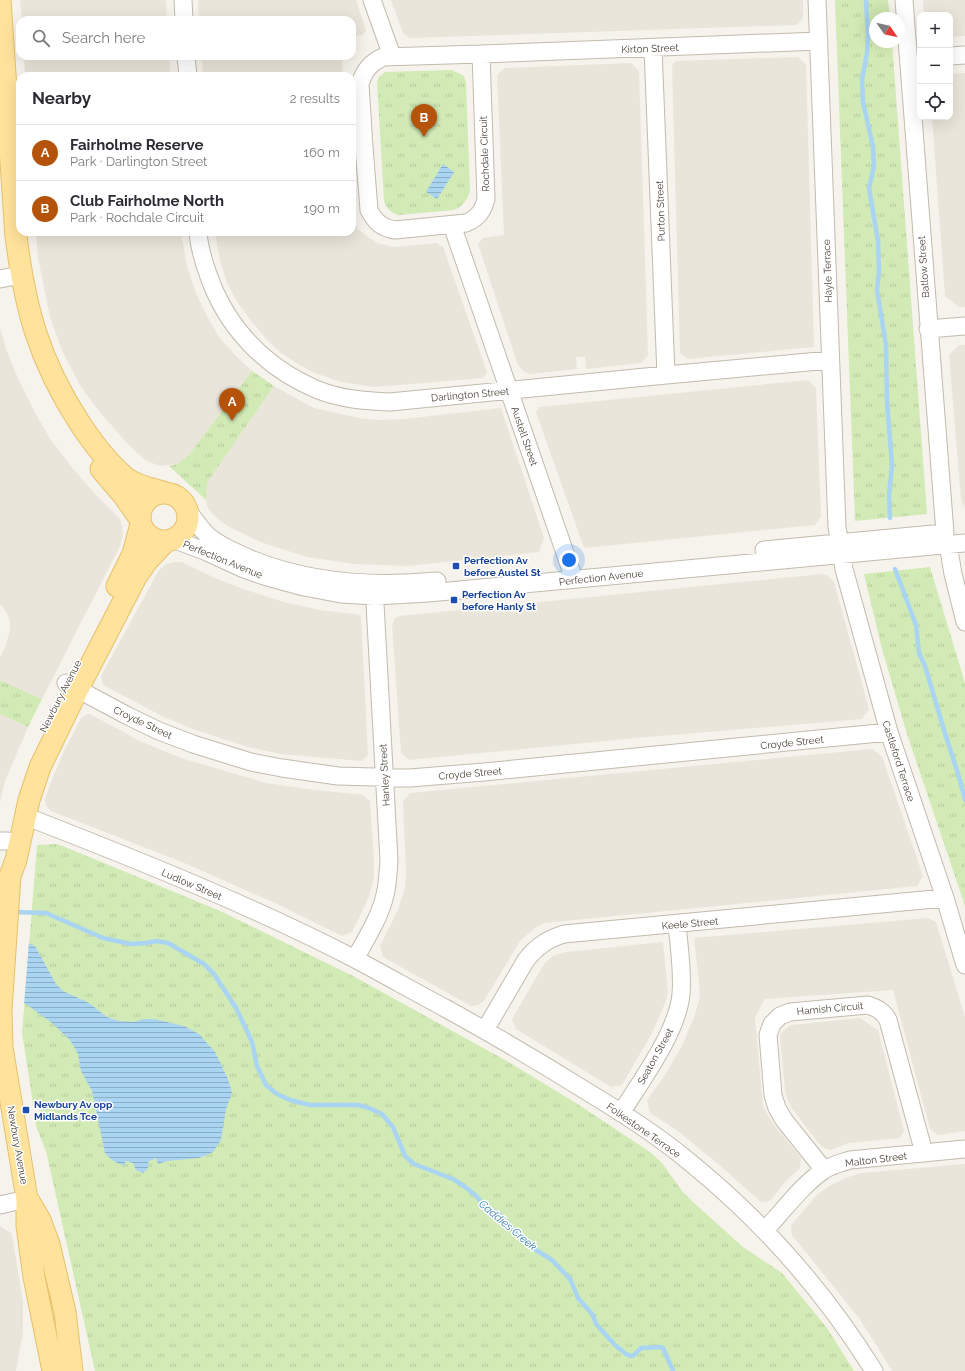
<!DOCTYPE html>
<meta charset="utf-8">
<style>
body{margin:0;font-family:Raleway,sans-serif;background:#f7f7f7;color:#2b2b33}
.controls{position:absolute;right:12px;top:12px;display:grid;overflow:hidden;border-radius:8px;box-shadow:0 4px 16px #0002}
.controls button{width:36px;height:36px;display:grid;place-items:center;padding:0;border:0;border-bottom:1px solid #e1e1e2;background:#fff;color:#2b2b33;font:20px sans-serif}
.compass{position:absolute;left:869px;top:12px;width:36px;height:36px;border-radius:50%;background:#fff;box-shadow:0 4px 16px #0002;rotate:124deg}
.you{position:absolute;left:569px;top:560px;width:14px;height:14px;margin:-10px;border:3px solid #fff;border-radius:50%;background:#1a73e8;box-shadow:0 0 0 6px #1a73e833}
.badge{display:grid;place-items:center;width:26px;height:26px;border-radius:50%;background:#b45309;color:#fff;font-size:13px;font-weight:700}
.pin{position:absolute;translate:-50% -33px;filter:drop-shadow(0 1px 2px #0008)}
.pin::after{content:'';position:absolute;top:21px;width:14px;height:12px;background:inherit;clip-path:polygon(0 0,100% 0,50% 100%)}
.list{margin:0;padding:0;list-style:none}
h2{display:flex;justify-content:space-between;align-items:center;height:52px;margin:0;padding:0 16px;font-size:17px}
h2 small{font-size:13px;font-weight:400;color:#7c7c81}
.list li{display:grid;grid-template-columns:26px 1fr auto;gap:12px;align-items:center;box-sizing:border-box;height:56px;padding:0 16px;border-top:1px solid #e1e1e2}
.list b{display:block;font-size:15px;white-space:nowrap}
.list p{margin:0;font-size:13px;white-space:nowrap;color:#7c7c81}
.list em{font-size:13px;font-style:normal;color:#7c7c81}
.icon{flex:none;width:22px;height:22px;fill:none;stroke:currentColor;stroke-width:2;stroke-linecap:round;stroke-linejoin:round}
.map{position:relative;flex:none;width:965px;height:1371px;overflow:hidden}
.search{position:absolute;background:#fff;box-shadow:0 4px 16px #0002;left:16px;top:16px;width:340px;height:44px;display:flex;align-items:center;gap:10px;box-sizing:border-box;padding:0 14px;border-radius:12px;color:#7c7c81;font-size:15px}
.panel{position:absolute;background:#fff;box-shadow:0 4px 16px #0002;left:16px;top:72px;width:340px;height:164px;border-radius:12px}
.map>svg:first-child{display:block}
</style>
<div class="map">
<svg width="965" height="1371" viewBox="0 0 965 1371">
<defs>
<pattern id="park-tufts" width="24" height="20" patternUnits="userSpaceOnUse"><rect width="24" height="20" fill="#d2eab5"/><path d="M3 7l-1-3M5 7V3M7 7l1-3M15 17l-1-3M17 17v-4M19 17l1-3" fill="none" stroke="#b6ca9c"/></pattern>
<pattern id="water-rules" width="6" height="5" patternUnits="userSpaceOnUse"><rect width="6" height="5" fill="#a9d4f2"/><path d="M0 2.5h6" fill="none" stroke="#8caec5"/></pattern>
</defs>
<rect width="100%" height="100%" fill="#f6f3ec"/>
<path fill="#eae5da" d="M20,0H166L167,20H22Z
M198,0H356L366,30L363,35L352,36V20H199Z
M391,0H803V18L797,25L410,38L403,33Z
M923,0H965V36L950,37V15H924Z
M24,56H169L171,76H25Z
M202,56H342L343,76H203Z
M798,57L806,65L814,347L687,359L680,353L672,66L676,61Z
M631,63L639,71L648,355L641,363L586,369L585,357H576L577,369L529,374L523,371L518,365L478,244L483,238L504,235L497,75L505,68Z
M965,73V307H959L945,296L932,117H950V74Z
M352,217L358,229L369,238L380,244L395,247L437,243L443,247L487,372L483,378L375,387L341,382L315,373L300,365L281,353L269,342L252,322L238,303L227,283L220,261L215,232H352Z
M36,232H181L187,266L196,293L208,318L219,337L236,356L252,371L188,456L182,461L177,464L160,466L152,463L144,459L126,442L99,411L81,387L63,353L50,317L38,258Z
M0,328L6,349L18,378L33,409L50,439L74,470L95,494L120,519L122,527L123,536L120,546L42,699L0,680V657L5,647L10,631V622L7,613L0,604Z
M959,345H965V508L961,500L949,355Z
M808,380L816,388L821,517L815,525L584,548L536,412L539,407Z
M274,386L314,408L359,418L380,420L404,419L501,408L544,538L539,552L408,566L354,564L307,557L263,543L229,527L219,520L210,511L207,506L206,500L207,485L210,478Z
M175,562H182L213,577L243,589L284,602L320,610L361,615L368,755L362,761L280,754L248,747L223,739L190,728L162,716L103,685L101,676L159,570L167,564Z
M823,574L828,576L834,582L869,709L862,719L636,738L409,760L401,753L392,625L395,618L399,616Z
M0,714L28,727L5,781L0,802Z
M90,714L140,741L181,758L266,783L315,790L363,795L370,801L374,861V878L369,897L352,932L342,936L277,904L182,862L51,811L46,806L45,800L49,787L63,753L81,718L86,715Z
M872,749L882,756L923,876L917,886L545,923L535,928L520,941L484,1001L478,1005L471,1006L383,957L380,946L398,910L405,887L406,874L403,801L410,793Z
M928,918L936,922L965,1017V1131L938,1135L930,1129L893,990L765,999L755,1017L763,1107L774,1125L801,1158L800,1168L786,1181L771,1200L766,1202H761L717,1163L678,1131L650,1113L647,1100L663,1078L683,1044L694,1017L700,998L699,981L694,938Z
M663,942L668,992L666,1001L652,1033L622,1085L611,1087L516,1029L512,1019L541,969L546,962L553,956L566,952Z
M860,1018L878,1030L904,1131L900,1138L848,1143L831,1150L824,1148L819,1144L791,1107L788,1100L785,1091L780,1035L784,1030L791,1025Z
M965,1164V1371H892L877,1346L859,1318L792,1235L791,1225L817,1195L829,1186L851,1176L862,1173Z
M0,1226L12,1234L23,1302V1332L16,1371H0Z"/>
<path fill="url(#park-tufts)" d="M835,0H888L890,18H875V42H892L927,514L855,521Z
M452,70L464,76L466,82L470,191C467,201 463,206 454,210L399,215C391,213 387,209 384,201L377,82L379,77L385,72Z
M252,371L274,386L210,478L207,485L206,500L169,466L177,464L188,456Z
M930,567L965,683V906L907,734L882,649L864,574Z
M0,680L42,699L28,727L0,714Z
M56,844L65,847L218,910L353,976L505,1060L576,1103L650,1152L662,1163L682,1191L694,1203L743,1247L782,1273L827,1328L854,1371H95L46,1151L37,1129L34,1116L40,1115L38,1103L33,1104L22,1033L37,845Z"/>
<path fill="url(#water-rules)" d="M443,164L454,172L437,199L426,192Z
M23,941L35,946L56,984L63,991L89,1003L107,1017L119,1021L134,1022L144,1019H154L184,1026L199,1034L215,1052L228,1079L232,1093L226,1109L221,1140L213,1152L207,1155L199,1158L167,1161L158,1164L156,1158L148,1162V1168L143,1173L136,1170L133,1163L125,1161V1166C116,1163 111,1160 105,1153L92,1091L81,1071L78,1054L70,1040L52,1023L26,1004L0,995Z"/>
<path fill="#f6f3ec" d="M0,933L29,941L24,1005L0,997Z"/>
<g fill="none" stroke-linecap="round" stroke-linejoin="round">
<path stroke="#a9d4f2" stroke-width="4.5" d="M866,0L868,35L867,53L862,80L863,102L873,147L874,166L869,188L878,241L879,271L877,290L886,345L887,402L892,465L889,495L890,518
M895,569L916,625L919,653L925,666L944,730L959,777L965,800
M14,912L46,913L103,938L131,944L146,943L157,941L168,943L204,964L214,974L236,1008L252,1042L257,1066L266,1085L277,1094L290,1100L310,1105H358L369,1108L382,1114L393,1127L405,1156L414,1164L453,1179L464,1186L475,1195L487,1208L499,1214L523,1240L536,1250L552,1260L570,1279L578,1298L593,1315L596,1324L615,1345L626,1354L630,1356L634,1355L641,1348L660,1347L663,1348L673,1371"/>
<g stroke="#c2bbae" stroke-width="19">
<path id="minor" d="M183,0L184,20
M372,0L392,56
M817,0L837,527L844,569L889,732L945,898L965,965
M904,0L945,533
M653,48L666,375
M481,54L486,199C483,211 478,218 466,223L395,230C382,228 375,222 369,210L364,147L360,84C364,71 370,63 383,57Z
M481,54L819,41
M186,56L188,76
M950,56L965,55
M452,225L574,579
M198,232C199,246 203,260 208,274C226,327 265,368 318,390C341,399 365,401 390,402L666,375L830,360
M0,279L21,275
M928,329L965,326
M188,511C194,519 200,528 207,535C220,546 237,553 253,560C311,583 375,587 437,581
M173,539L207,552L244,569L264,576L304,587L341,594L375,596L428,593L965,543
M948,544L953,574L965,622
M764,550L933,534
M66,683L128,716L159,731L193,744L251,762L282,768L338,776L410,778L484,772L889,732
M25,818L35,820C143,862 252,906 355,959C385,975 415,992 445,1008C494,1035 543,1064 591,1094C626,1115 660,1137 692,1164C764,1223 825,1292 874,1371
M0,841H8
M355,959C366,939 380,917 385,895C388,883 388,872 389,861L374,585
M485,1030L526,960C537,946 548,939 564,934L945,898
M621,1113C641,1081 678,1031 681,994C683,971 679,947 677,924
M824,1170L784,1120L777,1108L773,1095L768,1035L772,1024L780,1016L790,1012L868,1005C877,1008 883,1011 888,1020L924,1153
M0,1205L27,1199
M765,1230C783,1211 803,1184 824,1170C832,1165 841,1163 850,1160L965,1149"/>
</g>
<g stroke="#e6c16a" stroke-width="23">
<path id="major" d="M0,0L16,236C25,309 39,360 79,422C92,442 108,463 126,478C137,486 151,489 163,492
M101,469L124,496L140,519
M140 517a24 24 0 1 1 48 0a24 24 0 1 1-48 0Z
M117,586L133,554L141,524
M29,1201L40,1220L49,1244L65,1312L72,1371
M53,1371L34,1277L27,1226V1199L2,1047L1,1010L10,876L16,860L29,800L40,767L78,689L136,577L147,561L166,541"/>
</g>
<use href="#minor" stroke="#fff" stroke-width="17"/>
<use href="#major" stroke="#ffe39c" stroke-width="21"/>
</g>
<g fill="#1a4fb4" stroke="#fff" stroke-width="1.5">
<rect x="452" y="562" width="8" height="8" rx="2"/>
<rect x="450" y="596" width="8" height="8" rx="2"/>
<rect x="22" y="1106" width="8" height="8" rx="2"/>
</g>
<g text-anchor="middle" stroke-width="3" stroke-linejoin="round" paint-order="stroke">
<g font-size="10" fill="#4b4439" stroke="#fff">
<text transform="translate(650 48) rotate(-2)" y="4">Kirton Street</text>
<text transform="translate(484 154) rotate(-92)" y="4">Rochdale Circuit</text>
<text transform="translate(660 211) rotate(-92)" y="4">Purton Street</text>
<text transform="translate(923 267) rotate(-94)" y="4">Batlow Street</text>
<text transform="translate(827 271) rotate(-92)" y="4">Hayle Terrace</text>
<text transform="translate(470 394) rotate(-5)" y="4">Darlington Street</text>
<text transform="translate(525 436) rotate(71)" y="4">Austell Street</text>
<text transform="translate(223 559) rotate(22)" y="4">Perfection Avenue</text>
<text transform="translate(601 577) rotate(-6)" y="4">Perfection Avenue</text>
<text transform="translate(60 696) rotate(-63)" y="4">Newbury Avenue</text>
<text transform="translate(143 722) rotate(25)" y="4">Croyde Street</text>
<text transform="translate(792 742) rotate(-6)" y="4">Croyde Street</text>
<text transform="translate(899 761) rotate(72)" y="4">Castleford Terrace</text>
<text transform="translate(470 773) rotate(-5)" y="4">Croyde Street</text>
<text transform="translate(384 775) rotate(-93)" y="4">Hanley Street</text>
<text transform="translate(192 884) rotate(23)" y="4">Ludlow Street</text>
<text transform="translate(690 923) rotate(-5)" y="4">Keele Street</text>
<text transform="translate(830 1008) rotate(-5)" y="4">Hamish Circuit</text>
<text transform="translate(655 1056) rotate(-61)" y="4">Seaton Street</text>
<text transform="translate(644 1130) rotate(35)" y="4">Folkestone Terrace</text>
<text transform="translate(18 1145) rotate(80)" y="4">Newbury Avenue</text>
<text transform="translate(876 1159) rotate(-7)" y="4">Malton Street</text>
</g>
<g font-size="10" font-weight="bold" fill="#164399" stroke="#fff" text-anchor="start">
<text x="464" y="564">Perfection Av<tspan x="464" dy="12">before Austel St</tspan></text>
<text x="462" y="598">Perfection Av<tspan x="462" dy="12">before Hanly St</tspan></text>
<text x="34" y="1108">Newbury Av opp<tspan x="34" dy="12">Midlands Tce</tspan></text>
</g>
<g font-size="11" font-style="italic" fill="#2e7ab2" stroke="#fff">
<text transform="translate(508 1225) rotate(40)" y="4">Caddies Creek</text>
</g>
</g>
</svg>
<div class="controls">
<button>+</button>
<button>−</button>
<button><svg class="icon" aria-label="locate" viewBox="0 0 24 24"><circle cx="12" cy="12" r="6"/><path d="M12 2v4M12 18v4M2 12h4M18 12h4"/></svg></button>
</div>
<svg class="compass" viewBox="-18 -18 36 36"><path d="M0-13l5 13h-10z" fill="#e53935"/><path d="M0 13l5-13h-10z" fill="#7c7c81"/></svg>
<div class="you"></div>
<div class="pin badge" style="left:232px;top:421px">A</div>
<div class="pin badge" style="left:424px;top:137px">B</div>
<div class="search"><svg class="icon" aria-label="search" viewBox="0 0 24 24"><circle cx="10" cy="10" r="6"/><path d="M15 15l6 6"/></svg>Search here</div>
<section class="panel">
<h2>Nearby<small>2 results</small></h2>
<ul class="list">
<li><span class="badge">A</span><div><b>Fairholme Reserve</b><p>Park · Darlington Street</p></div><em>160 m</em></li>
<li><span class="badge">B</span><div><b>Club Fairholme North</b><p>Park · Rochdale Circuit</p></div><em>190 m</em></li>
</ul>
</section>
</div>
